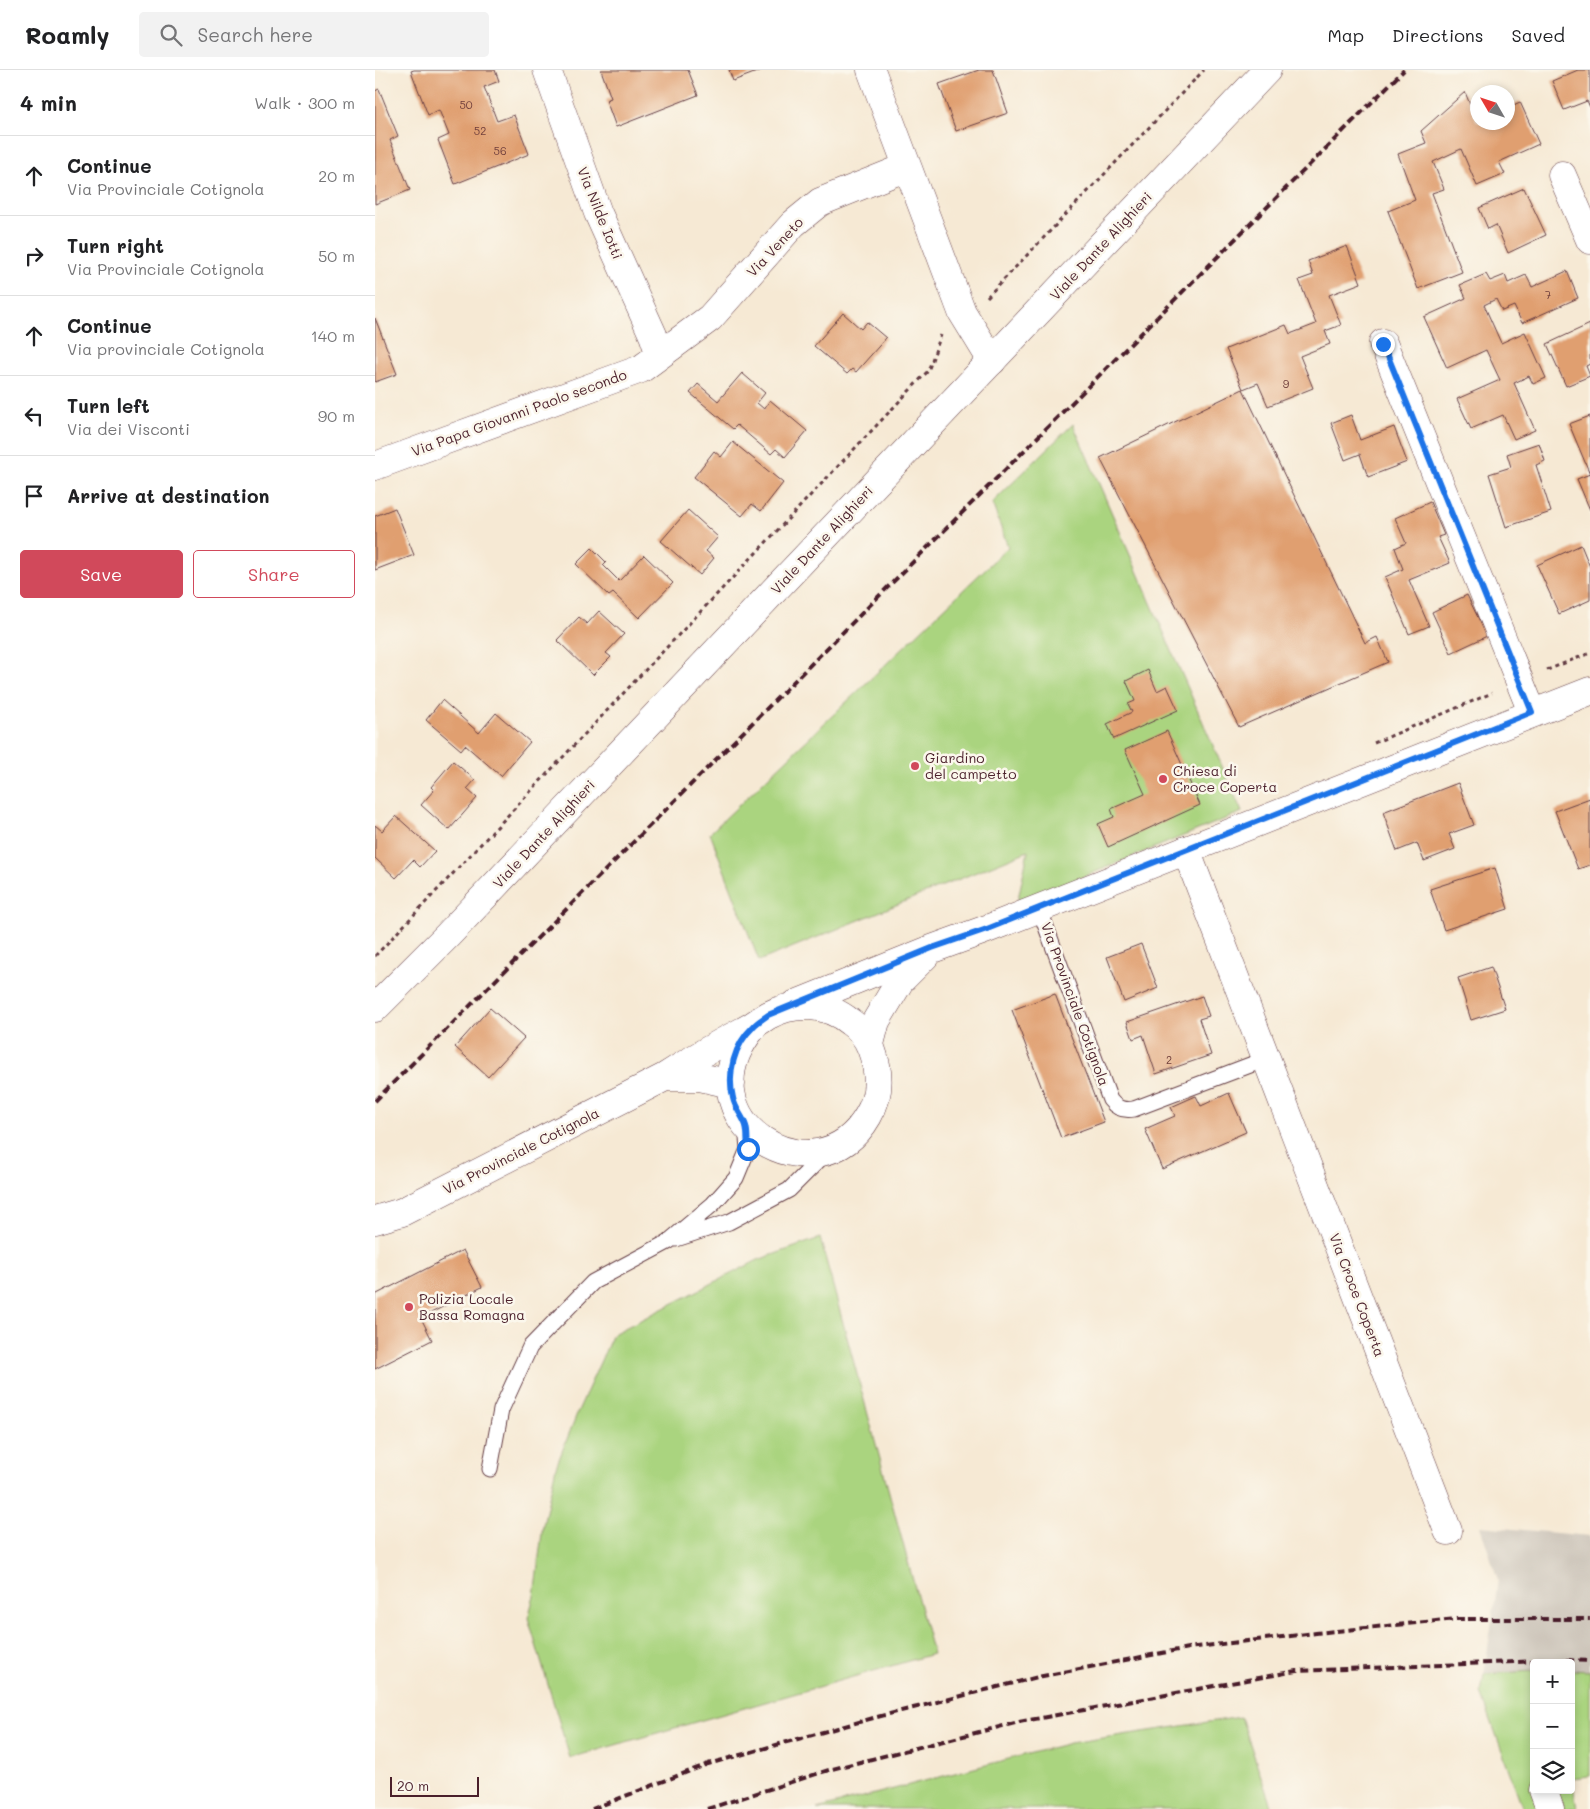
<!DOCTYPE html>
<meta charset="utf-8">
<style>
body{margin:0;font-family:Mali,sans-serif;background:#f2f2f2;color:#202124}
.controls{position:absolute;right:15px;bottom:15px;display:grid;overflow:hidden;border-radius:5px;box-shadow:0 2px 8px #0003}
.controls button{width:45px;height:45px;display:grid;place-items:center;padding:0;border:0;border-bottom:1px solid #e0e0e0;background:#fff;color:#202124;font:25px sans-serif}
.compass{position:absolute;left:1095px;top:15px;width:45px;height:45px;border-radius:50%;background:#fff;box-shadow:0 2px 8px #0003;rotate:309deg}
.scale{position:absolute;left:15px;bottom:12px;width:89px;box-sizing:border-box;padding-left:5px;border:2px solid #4a1f2b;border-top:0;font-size:14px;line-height:18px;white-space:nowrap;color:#4a1f2b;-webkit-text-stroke:4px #fbf7ec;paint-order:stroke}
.stop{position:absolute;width:15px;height:15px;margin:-11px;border:4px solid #1a73e8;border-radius:50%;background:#fff}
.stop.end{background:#1a73e8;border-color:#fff;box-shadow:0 1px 5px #0008}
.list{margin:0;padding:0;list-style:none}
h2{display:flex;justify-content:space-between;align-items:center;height:65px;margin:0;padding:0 20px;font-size:21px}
h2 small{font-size:16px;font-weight:400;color:#757577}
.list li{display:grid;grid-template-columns:32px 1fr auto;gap:15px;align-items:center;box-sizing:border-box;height:80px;padding:0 20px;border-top:1px solid #e0e0e0}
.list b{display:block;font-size:19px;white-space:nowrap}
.list p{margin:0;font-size:16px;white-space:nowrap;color:#757577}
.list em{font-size:16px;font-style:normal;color:#757577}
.actions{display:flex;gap:10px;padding:15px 20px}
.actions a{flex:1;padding:11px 0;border:1px solid #d1495b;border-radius:5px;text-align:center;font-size:18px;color:#d1495b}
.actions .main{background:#d1495b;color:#fff}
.icon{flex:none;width:28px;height:28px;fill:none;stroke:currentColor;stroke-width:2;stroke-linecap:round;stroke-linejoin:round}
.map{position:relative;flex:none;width:1215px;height:1739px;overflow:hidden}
header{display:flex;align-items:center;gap:30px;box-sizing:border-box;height:70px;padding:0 25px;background:#fff;border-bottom:1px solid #e0e0e0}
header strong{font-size:24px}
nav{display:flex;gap:28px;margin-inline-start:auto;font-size:18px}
.search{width:350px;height:45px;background:#f2f2f2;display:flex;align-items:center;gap:12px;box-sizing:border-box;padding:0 18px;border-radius:5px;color:#757577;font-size:19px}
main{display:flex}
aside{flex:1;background:#fff}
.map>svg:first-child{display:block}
</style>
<header>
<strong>Roamly</strong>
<div class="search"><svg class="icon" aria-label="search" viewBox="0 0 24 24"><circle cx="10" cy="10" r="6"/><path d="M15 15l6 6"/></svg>Search here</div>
<nav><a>Map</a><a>Directions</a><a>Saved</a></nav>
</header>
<main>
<aside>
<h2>4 min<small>Walk · 300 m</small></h2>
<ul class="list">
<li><svg class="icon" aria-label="ahead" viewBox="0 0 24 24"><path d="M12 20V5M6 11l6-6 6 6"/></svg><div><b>Continue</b><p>Via Provinciale Cotignola</p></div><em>20 m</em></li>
<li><svg class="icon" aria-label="right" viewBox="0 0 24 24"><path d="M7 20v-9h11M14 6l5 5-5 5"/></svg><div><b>Turn right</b><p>Via Provinciale Cotignola</p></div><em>50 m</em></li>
<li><svg class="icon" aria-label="ahead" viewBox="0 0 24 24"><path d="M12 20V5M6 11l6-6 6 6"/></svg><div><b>Continue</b><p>Via provinciale Cotignola</p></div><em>140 m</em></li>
<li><svg class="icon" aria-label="left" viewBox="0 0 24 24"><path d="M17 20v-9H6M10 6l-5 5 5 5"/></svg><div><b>Turn left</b><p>Via dei Visconti</p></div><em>90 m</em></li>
<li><svg class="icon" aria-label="arrive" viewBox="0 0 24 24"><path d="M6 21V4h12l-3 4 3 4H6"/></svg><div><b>Arrive at destination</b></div></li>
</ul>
<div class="actions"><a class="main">Save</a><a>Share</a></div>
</aside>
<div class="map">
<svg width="1215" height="1739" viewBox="0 0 1215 1739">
<rect width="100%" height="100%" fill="#fbf7ec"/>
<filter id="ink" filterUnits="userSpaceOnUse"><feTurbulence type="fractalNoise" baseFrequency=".02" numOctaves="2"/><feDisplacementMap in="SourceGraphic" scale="10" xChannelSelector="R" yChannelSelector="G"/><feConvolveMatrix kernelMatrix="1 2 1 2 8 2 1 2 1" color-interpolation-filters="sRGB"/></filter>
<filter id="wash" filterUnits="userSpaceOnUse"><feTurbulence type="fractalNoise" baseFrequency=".0096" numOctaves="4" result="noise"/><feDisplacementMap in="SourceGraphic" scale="20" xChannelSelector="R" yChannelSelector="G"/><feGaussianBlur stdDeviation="1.12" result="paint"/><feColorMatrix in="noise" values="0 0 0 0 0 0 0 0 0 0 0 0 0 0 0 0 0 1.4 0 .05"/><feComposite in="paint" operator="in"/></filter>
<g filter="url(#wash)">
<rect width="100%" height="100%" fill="#f6e9d4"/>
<path fill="#cbc3b8" d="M1105,1456L1215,1466V1601L1196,1600V1593H1159V1601L1109,1604L1123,1510Z"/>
<path fill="#aad47f" stroke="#7a7a55" d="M698,354L867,742L642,834L653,781L384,891L335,763L633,477L617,433Z
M445,1168L558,1584L195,1688L153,1548L159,1526L168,1455L181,1397L203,1341L238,1264L383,1190Z
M1196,1600L1215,1601V1706L1197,1708L1202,1739H1148L1106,1623L1109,1604L1159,1601V1720H1196Z
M866,1647L897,1739H442L695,1673Z"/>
<g id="blocks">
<path fill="#e09f70" d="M39,0H120L124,11L109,17L122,51L139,45L154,84L80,114L63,70L74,65L64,40L53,45L36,1Z
M226,0H313L323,25L241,57L231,30L236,28Z
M354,0H387L358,11Z
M604,0H618L633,43L581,61L564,14Z
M1203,0H1215V37L1212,31L1189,40L1177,11Z
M4,19L23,66L15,70L35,120L0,134V21Z
M1090,22L1102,52H1132V38L1145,32L1164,74L1124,92L1130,104L1102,116L1086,79L1058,92L1069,119L1057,123L1087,202L1043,219L1013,141L1040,130L1023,84L1051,73L1046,61Z
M1149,118L1171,165L1133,183L1121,155L1113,159L1104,138Z
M972,176L986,213L954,225L966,255L950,261L955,274L925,286L938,318L893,336L883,313L868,319L851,279L911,255L915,264L941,254L924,210L938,205L933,191Z
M1192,201L1203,228L1147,253L1139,236L1127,241L1121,229L1109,235L1126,273L1150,262L1171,308L1158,314L1154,306L1139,313L1160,360L1139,369L1128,345L1096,359L1082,329L1125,310L1111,280L1072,298L1049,247L1091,228L1085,215L1111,204L1115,211L1130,205L1133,213L1151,205L1157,217Z
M468,243L486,259L492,252L511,268L481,302L477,299L472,304L439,276Z
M0,248L22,304L0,312Z
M1215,254V294L1211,296L1215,306L1191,316L1172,274Z
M367,303L390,323L382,333L389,339L395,330L432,361L410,387L401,379L396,384L362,355L358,359L315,323L323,314L343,331Z
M868,319L990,573L1002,567L1013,592L864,657L725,388Z
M976,345L985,370L1019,357L1032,392L993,407L985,384L970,390L956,353Z
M1215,346V440L1202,409L1215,404L1194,354Z
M358,372L408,413L386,441L377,434L367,446L319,407L339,381L346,387Z
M1164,373L1170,391L1161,395L1176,442L1131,457L1114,404L1136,397L1132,384Z
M1055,432L1069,465L1063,467L1075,493L1034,510L1054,556L1034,564L1010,507L1028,499L1020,478L1031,473L1020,448Z
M20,438L39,485L0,500V446Z
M313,440L343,467L331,481L339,488L325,505L286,471Z
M1206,475L1215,497V530L1184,544L1162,495Z
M217,478L231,492L228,495L244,511L269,485L298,513L264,548L238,523L234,526L201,494Z
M1092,525L1112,566L1076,583L1057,542Z
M224,541L249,564L231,583L236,587L218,605L182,570L204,547L212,554Z
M773,600L782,621L792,616L803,640L739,669L732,654L757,642L753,634L760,631L751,611Z
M67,630L104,663L121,643L155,672L126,706L90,675L86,680L51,650Z
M792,661L825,735L733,777L723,754L739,747L736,739L770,724L750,680Z
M78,691L100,710L92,719L102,728L74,760L46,735L59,720L56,717Z
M1083,713L1099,755L1074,764L1080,779L1049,791L1042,773L1022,781L1008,742Z
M1215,728V795L1203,799L1180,741Z
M21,746L60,781L45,797L38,790L21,808L0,788V755L7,761Z
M1120,798L1133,839L1069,860L1055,819Z
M766,874L783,918L749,932L732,887Z
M1116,897L1130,939L1096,950L1083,908Z
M680,924L729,1052L686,1068L637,940Z
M827,926L834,946L824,949L836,985L781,1004L768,965L758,969L752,952Z
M115,938L149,968L113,1007L80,977Z
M854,1023L871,1062L787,1099L770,1059L800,1046L796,1037L821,1026L826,1036Z
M88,1180L107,1217L46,1248L57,1270L0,1299V1225Z"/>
</g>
</g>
<g filter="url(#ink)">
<use href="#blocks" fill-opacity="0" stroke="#643d44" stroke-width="1"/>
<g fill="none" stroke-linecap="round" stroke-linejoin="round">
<g stroke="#643d44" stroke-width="17">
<path id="lane" d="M664,838L735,1030C741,1038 748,1041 759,1039L891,989
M301,1169L354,1152L414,1120L452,1082
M115,1399L126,1340L155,1277L218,1212L293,1172L338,1134L361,1108L373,1079L371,1056"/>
</g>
<g stroke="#643d44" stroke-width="29">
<path id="street" d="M172,0L223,143L278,265L285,285
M496,0L587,242L617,291
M1187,105L1215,170
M1008,273L1157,642
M0,396L266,299L335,248L418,154L445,132L532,97
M811,780L1073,1461
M1168,1720L1175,1739"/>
</g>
<g stroke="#643d44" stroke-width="29">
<path id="secondary" d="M421,934L557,879L612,859L1215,621
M0,938L73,865L892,0
M495,974L501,951L525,911L550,886
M290,1007H325L356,1014
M0,1150L27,1142L290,1007C316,990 341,975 368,961C377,957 385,950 394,945C420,931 452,933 475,952C484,958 492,967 496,978C505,1002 506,1024 493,1046C442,1135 301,1051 378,957"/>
</g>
<path stroke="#643d44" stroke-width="3" stroke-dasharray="4 4" stroke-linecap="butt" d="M612,227L829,0
M1172,600L1215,583
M999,673L1117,623
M0,886L553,301L566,265"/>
<use href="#lane" stroke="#fff" stroke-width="15"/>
<use href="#street" stroke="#fff" stroke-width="28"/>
<use href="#secondary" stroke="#fff" stroke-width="28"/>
<path stroke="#4a1f2b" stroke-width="4" stroke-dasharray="8 4" stroke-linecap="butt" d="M0,1031L1029,0
M217,1739L333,1694L502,1647L663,1607L813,1578L941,1563L1081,1549H1215
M332,1739L457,1699L644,1652L921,1601L1189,1590L1215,1591"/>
</g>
</g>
<g fill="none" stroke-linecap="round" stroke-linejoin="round" filter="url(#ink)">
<path stroke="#1a73e8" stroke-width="6" d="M373,1079C372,1072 373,1062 371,1056C368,1046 360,1039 358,1028C352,1003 359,975 378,957C382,952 388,949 393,945L557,878L612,859L1157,642L1008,274"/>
</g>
<g fill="#d1495b" stroke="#fbf7ec" stroke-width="2">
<circle cx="540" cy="696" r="5"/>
<circle cx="788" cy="709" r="5"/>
<circle cx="34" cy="1237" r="5"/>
</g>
<g text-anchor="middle" stroke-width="5" stroke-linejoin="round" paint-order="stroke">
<g font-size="11" fill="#703f3c">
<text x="91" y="39">50</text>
<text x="105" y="65">52</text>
<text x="125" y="85">56</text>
<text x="1173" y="229">7</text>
<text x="911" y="318">9</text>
<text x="794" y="994">2</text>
</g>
<g font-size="14" fill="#4a1f2b" stroke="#fbf7ec">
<text transform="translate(225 143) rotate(68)" y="5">Via Nilde Iotti</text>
<text transform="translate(726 176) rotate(-47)" y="5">Viale Dante Alighieri</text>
<text transform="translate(400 177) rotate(-47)" y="5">Via Veneto</text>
<text transform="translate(144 343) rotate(-20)" y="5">Via Papa Giovanni Paolo secondo</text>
<text transform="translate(447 470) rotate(-47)" y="5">Viale Dante Alighieri</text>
<text transform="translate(169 764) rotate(-47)" y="5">Viale Dante Alighieri</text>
<text transform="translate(700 934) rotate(70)" y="5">Via Provinciale Cotignola</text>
<text transform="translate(146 1081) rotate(-27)" y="5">Via Provinciale Cotignola</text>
<text transform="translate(982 1225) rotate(69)" y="5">Via Croce Coperta</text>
</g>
<g font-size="14" fill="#4a1f2b" stroke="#fbf7ec" text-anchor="start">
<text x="550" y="693">Giardino<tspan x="550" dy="16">del campetto</tspan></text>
<text x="798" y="706">Chiesa di<tspan x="798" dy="16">Croce Coperta</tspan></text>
<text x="44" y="1234">Polizia Locale<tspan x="44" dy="16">Bassa Romagna</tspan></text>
</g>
</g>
</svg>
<div class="controls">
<button>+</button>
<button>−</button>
<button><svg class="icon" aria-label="layers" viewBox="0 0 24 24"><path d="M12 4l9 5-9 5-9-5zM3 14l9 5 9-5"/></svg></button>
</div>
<svg class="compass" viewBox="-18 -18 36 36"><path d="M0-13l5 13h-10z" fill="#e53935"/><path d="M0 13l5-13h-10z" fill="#757577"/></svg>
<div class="scale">20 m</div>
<div class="stop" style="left:373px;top:1079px"></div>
<div class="stop end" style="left:1008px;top:274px"></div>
</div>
</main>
